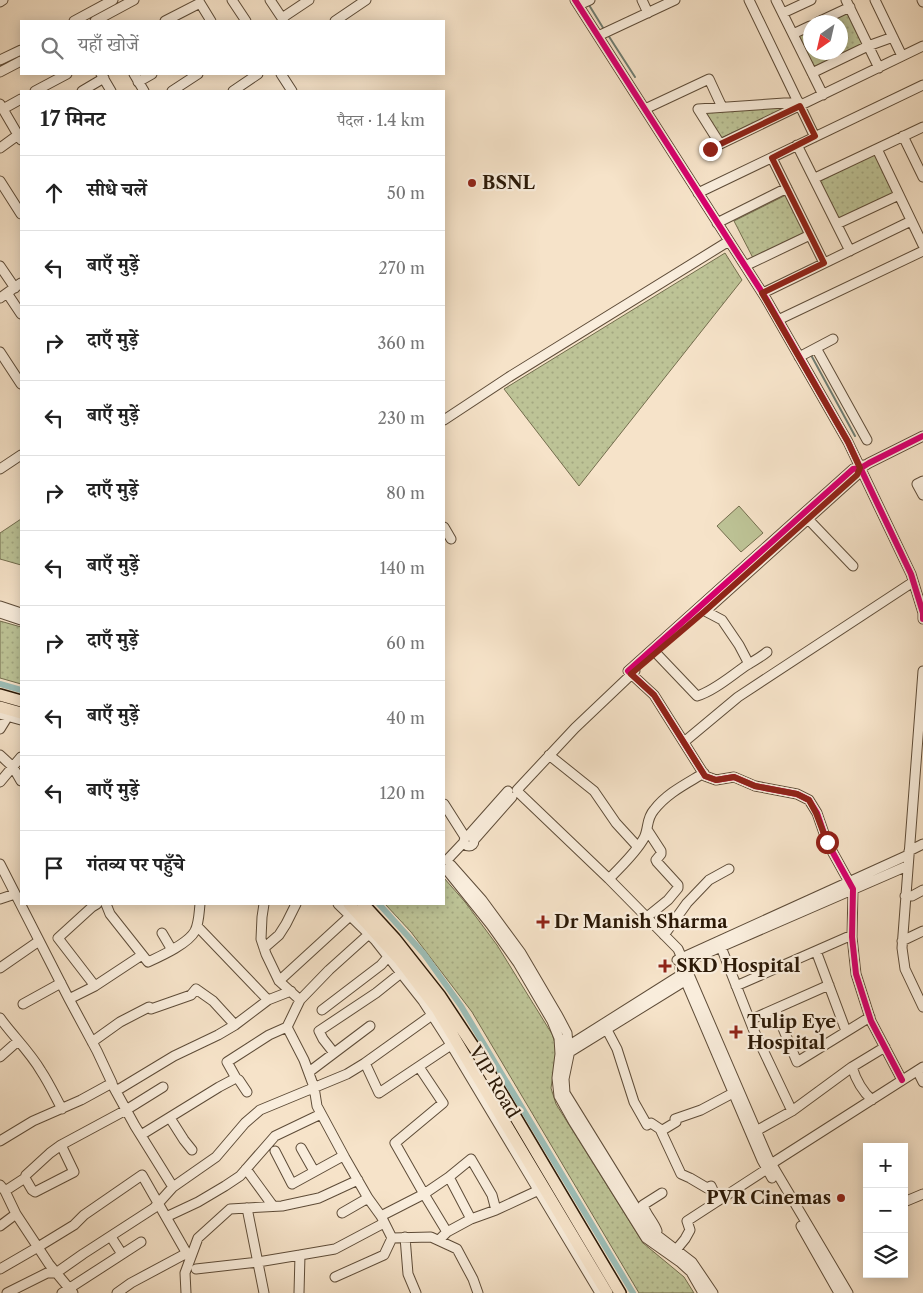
<!DOCTYPE html>
<html lang="hi">
<meta charset="utf-8">
<style>
body{margin:0;font-family:"Libre Caslon Text","Noto Serif Devanagari",serif;background:#f2f2f2;color:#222}
.controls{position:absolute;right:15px;bottom:15px;display:grid;overflow:hidden;border-radius:0px;box-shadow:0 2px 12px #0003}
.controls button{width:45px;height:45px;display:grid;place-items:center;padding:0;border:0;border-bottom:1px solid #e0e0e0;background:#fff;color:#222;font:25px sans-serif}
.compass{position:absolute;left:803px;top:15px;width:45px;height:45px;border-radius:50%;background:#fff;box-shadow:0 2px 12px #0003;rotate:214deg}
.stop{position:absolute;width:15px;height:15px;margin:-11px;border:4px solid #8f2418;border-radius:50%;background:#fff}
.stop.end{background:#8f2418;border-color:#fff;box-shadow:0 1px 5px #0008}
.list{margin:0;padding:0;list-style:none}
h2{display:flex;justify-content:space-between;align-items:center;height:65px;margin:0;padding:0 20px;font-size:21px}
h2 small{font-size:16px;font-weight:400;color:#767676}
.list li{display:grid;grid-template-columns:32px 1fr auto;gap:15px;align-items:center;box-sizing:border-box;height:75px;padding:0 20px;border-top:1px solid #e0e0e0}
.list b{display:block;font-size:19px;white-space:nowrap}
.list em{font-size:16px;font-style:normal;color:#767676}
.icon{flex:none;width:28px;height:28px;fill:none;stroke:currentColor;stroke-width:2;stroke-linecap:round;stroke-linejoin:round}
.map{position:relative;flex:none;width:923px;height:1293px;overflow:hidden}
.search{position:absolute;background:#fff;box-shadow:0 2px 12px #0003;left:20px;top:20px;width:425px;height:55px;display:flex;align-items:center;gap:12px;box-sizing:border-box;padding:0 18px;border-radius:0px;color:#767676;font-size:19px}
.panel{position:absolute;background:#fff;box-shadow:0 2px 12px #0003;left:20px;top:90px;width:425px;height:815px;border-radius:0px}
.map>svg:first-child{display:block}
</style>
<div class="map">
<svg width="923" height="1293" viewBox="0 0 923 1293">
<defs>
<pattern id="park-dots" width="8" height="8" patternUnits="userSpaceOnUse" patternTransform="scale(1.25)"><rect width="8" height="8" fill="#bdc396"/><path d="M2 2h.1M6 6h.1" fill="none" stroke="#a3a780" stroke-width="1.8" stroke-linecap="round"/></pattern>
</defs>
<rect width="100%" height="100%" fill="#f6e3c9"/>
<filter id="stains"><feTurbulence type="fractalNoise" baseFrequency=".004" numOctaves="4"/><feColorMatrix values="0 0 0 0 .2 0 0 0 0 .09 0 0 0 0 .02 0 0 0 .5 -.17"/></filter>
<radialGradient id="worn" r=".72"><stop offset=".6" stop-color="#630" stop-opacity="0"/><stop offset="1" stop-color="#630" stop-opacity=".3"/></radialGradient>
<path fill="#bdc396" stroke="#746e4e" d="M739,506L763,533L741,552L717,526Z"/>
<path fill="url(#park-dots)" stroke="#746e4e" d="M849,12L864,43L814,67L799,36L810,30V52H840V22H827Z
M791,106L721,138L705,112Z
M875,154L894,193L839,219L820,181Z
M786,195L805,232L753,258L734,221Z
M725,253L742,280L579,486L504,389Z
M21,519V565L0,559V533Z
M0,621L21,627V684L0,678Z
M444,878L465,902L497,945L552,1034L557,1049L551,1088L556,1104L643,1243L684,1277L694,1293H639L472,1012L411,932L385,904H444Z"/>
<g fill="none" stroke-linecap="round" stroke-linejoin="round">
<path stroke="#6f7c71" stroke-width="2" d="M589,5L605,31
M608,35L635,77
M811,355L855,436"/>
<path stroke="#9dbeb7" stroke-width="6" d="M0,684L21,690
M379,904L424,954L461,1006L633,1293"/>
<g stroke="#5e4c38" stroke-width="11">
<path id="minor" d="M232,0L246,21
M270,0L284,21
M575,0L765,297L848,442L911,574L923,613V619
M642,0L648,13
M749,0L815,137
M776,0L823,95
M846,0L879,68
M875,0L902,56
M922,0L923,2
M0,2L3,0
M579,5L590,0
M783,13L811,0
M282,18L309,0
M74,21L113,0
M95,21L134,0
M165,21L200,3L211,21
M335,21L366,0
M818,22L850,7
M793,34L810,26
M598,36L675,0
M0,60L21,50
M0,72L21,61
M812,73L868,46L893,37
M101,74L111,91
M134,74L144,91
M281,74L292,91
M138,82L152,74
M35,91L67,74
M82,91L104,78
M172,91L198,74
M233,91L258,74
M0,104L21,140
M3,109L21,99
M645,109L709,79L722,107
M903,136L923,177
M720,144L698,109L799,102
M797,145L850,251
M0,148L18,135
M710,149L923,46
M877,149L923,245
M772,158L824,263
M815,178L923,127
M0,181L21,214
M698,193L923,85
M717,223L787,188
M837,224L899,195
M0,266L15,288
M745,266L810,235
M7,293L21,314
M763,293L911,221
M0,298L21,283
M778,320L923,251
M816,348L867,440
M0,352L21,384
M799,357L833,339
M444,420L509,377L729,241
M0,469L21,455
M923,481L917,484L923,495
M808,519L853,566
M444,527L451,539
M0,606L21,613
M708,609L857,475L863,465
M705,611L722,620L739,645L749,664
M0,613L21,620
M656,653L697,696C714,691 732,675 747,665C754,661 761,657 767,652
M923,671L902,948L905,969L923,1007
M0,714L21,720
M0,729L8,716
M684,742L738,697L913,582
M0,755L13,767L21,781
M549,755L594,791L616,823L638,847
M0,782L21,757
M517,790L575,728L635,671
M518,792L609,879L678,949L768,1158L848,1293
M444,804L465,837
M464 841a5 5 0 1 1 10 0a5 5 0 1 1-10 0Z
M468,836L508,791
M474,840L512,797
M909,851L923,844
M447,860L464,842
M0,864L69,999L97,1051L112,1083L81,1100L33,1121L0,1141
M451,865L482,900L521,953L558,1016L567,1033L569,1055L564,1079L565,1093L646,1224L653,1232L692,1262L713,1293
M446,869L491,925L518,963L552,1021L559,1038L560,1054L557,1078L559,1096L573,1121L646,1238L680,1262L691,1272L703,1293
M609,879C621,866 635,854 644,838C649,828 646,819 654,810C667,793 686,784 704,773
M905,896H912L923,890
M0,899L15,894
M106,904L110,914L148,962C161,956 188,944 195,931C199,923 199,913 200,904
M264,904L262,917L261,939L266,954L279,981L300,1000
M338,904L375,940L423,1001L450,1043L600,1293
M647,917L668,900L678,888V885L657,862L656,860L661,854V851L648,831
M197,926L268,1000
M162,933L172,950
M369,934L329,970L300,1000L287,1027L304,1060L314,1087L317,1106L345,1158L368,1198L381,1216L392,1238L431,1237L457,1249L473,1279L478,1293
M664,935L687,903L709,880L729,869
M902,941L923,931
M721,947L754,1031L792,1111
M264,948L279,935L286,924L296,904
M816,951L846,1031
M700,956L907,866
M677,960L908,855
M0,968L39,941
M680,968L762,1160L772,1178
M279,981L350,916
M95,986L58,938L92,907L97,904
M736,986L852,935
M69,999L95,986L142,955
M23,1004L61,983
M775,1009L797,1062L870,1017
M322,1010L381,965L388,957
M432,1015L365,1063L379,1093L451,1045
M0,1018C13,1036 30,1052 41,1071C49,1083 55,1096 62,1109
M750,1020L829,985
M607,1030L617,1049L634,1102L647,1125L651,1123L660,1129L681,1174L690,1178L707,1188L711,1186L718,1201
M92,1042L120,1022L149,1007L151,1009L191,995L196,989L213,1001L235,1025
M565,1048L687,971
M334,1053L323,1039L319,1031L376,993L401,973
M565,1055L688,979
M0,1057L18,1041
M852,1067C856,1080 862,1091 872,1100
M309,1072L370,1026
M920,1076L923,1082
M902,1080L871,1021L856,974L852,937L853,889L827,842L817,813L809,800L797,794L755,786L734,777L716,780L705,776L654,695L628,671L853,469L861,468L869,463L923,436
M113,1086L135,1126L173,1187
M116,1091L174,1056L218,1035L235,1025L268,1000L291,991
M247,1092L239,1080L236,1078L227,1062L269,1035L287,1027
M170,1118L184,1140L192,1150
M661,1131L676,1122L675,1119L701,1110L733,1093
M756,1131L792,1111L852,1067L885,1047
M141,1135L219,1087L236,1078
M301,1148L314,1171
M275,1151L292,1184L343,1156
M246,1169L273,1206
M449,1177L471,1159L492,1195L496,1210
M25,1178L32,1190L35,1192L74,1172L61,1145
M0,1185L5,1191L16,1214
M5,1191L25,1178L26,1175L50,1153L61,1145L126,1110L163,1087
M904,1202L923,1194
M247,1208L264,1293
M342,1213L368,1198
M381,1216L424,1194L395,1143L443,1103L419,1067
M166,1217L198,1202L225,1186L240,1176L275,1136L321,1114
M471,1219L496,1210L539,1190
M0,1226L16,1214L49,1264L73,1293
M801,1226L839,1293
M657,1231C654,1222 646,1215 643,1205L662,1193
M111,1237L122,1254
M405,1237L408,1274L416,1293
M439,1240L447,1232L424,1194L449,1177L471,1219L447,1232
M676,1250L685,1239L690,1230L687,1221L767,1169L771,1164L923,1067
M0,1269L38,1247L74,1225L84,1215L142,1175L190,1259
M196,1269L258,1262L300,1255
M335,1277L384,1255L392,1238
M7,1293L47,1273H56L83,1254L154,1208L173,1187L216,1157L245,1123L260,1110L347,1074L365,1063
M62,1293L141,1242
M117,1293L131,1283L187,1253
M186,1293L185,1273L198,1238L230,1209L282,1206L319,1198L358,1180
M299,1293L300,1255L335,1249L384,1223"/>
</g>
<g stroke="#2b1907" stroke-width="14">
<path id="major" d="M0,695L21,701
M0,707L21,713
M349,904L399,959L437,1009L607,1293
M363,904L395,939L440,996L475,1049L620,1293"/>
</g>
<use href="#minor" stroke="#f9eddc" stroke-width="9"/>
<use href="#major" stroke="#f6e3c9" stroke-width="11"/>
<g stroke="#f9eddc" stroke-width="9">
<path id="cycleway" d="M575,0L765,297L848,442L911,574L923,613V619
M902,1080L871,1021L856,974L852,937L853,889L827,842L817,813L809,800L797,794L755,786L734,777L716,780L705,776L654,695L628,671L853,469L861,468L869,463L923,436"/>
</g>
<use href="#cycleway" stroke="#d6006c" stroke-width="6"/>
</g>
<g fill="none" stroke-linecap="round" stroke-linejoin="round">
<path stroke="#8f2418" stroke-width="6" d="M710,149L800,106L815,136L772,158L824,263L762,293L848,442L860,468L857,475L705,611L631,674L654,695L705,776L716,780L734,777L755,786L797,794L809,800L816,813L827,842"/>
</g>
<g fill="#8f2418" stroke="#f9eddc" stroke-width="2">
<circle cx="472" cy="183" r="5"/>
<path d="M540.5 914.5h5v5h5v5h-5v5h-5v-5h-5v-5h5z"/>
<path d="M662.5 958.5h5v5h5v5h-5v5h-5v-5h-5v-5h5z"/>
<path d="M733.5 1024.5h5v5h5v5h-5v5h-5v-5h-5v-5h5z"/>
<circle cx="841" cy="1198" r="5"/>
</g>
<g text-anchor="middle" stroke-width="4.5" stroke-linejoin="round" paint-order="stroke">
<g font-size="18" font-weight="bold" fill="#2b1907" stroke="#f9eddc" text-anchor="start">
<text x="482" y="189">BSNL</text>
<text x="554" y="928">Dr Manish Sharma</text>
<text x="676" y="972">SKD Hospital</text>
<text x="747" y="1028">Tulip Eye<tspan x="747" dy="21">Hospital</tspan></text>
<text x="831" y="1204" text-anchor="end">PVR Cinemas</text>
</g>
<g font-size="18" fill="#2b1907" stroke="#f9eddc">
<text transform="translate(494 1082) rotate(59)" y="6">VIP Road</text>
</g>
</g>
<rect width="100%" height="100%" filter="url(#stains)"/>
<rect width="100%" height="100%" fill="url(#worn)"/>
</svg>
<div class="controls">
<button>+</button>
<button>−</button>
<button><svg class="icon" aria-label="layers" viewBox="0 0 24 24"><path d="M12 4l9 5-9 5-9-5zM3 14l9 5 9-5"/></svg></button>
</div>
<svg class="compass" viewBox="-18 -18 36 36"><path d="M0-13l5 13h-10z" fill="#e53935"/><path d="M0 13l5-13h-10z" fill="#767676"/></svg>
<div class="stop" style="left:827px;top:842px"></div>
<div class="stop end" style="left:710px;top:149px"></div>
<div class="search"><svg class="icon" aria-label="search" viewBox="0 0 24 24"><circle cx="10" cy="10" r="6"/><path d="M15 15l6 6"/></svg>यहाँ खोजें</div>
<section class="panel">
<h2>17 मिनट<small>पैदल · 1.4 km</small></h2>
<ul class="list">
<li><svg class="icon" aria-label="ahead" viewBox="0 0 24 24"><path d="M12 20V5M6 11l6-6 6 6"/></svg><div><b>सीधे चलें</b></div><em>50 m</em></li>
<li><svg class="icon" aria-label="left" viewBox="0 0 24 24"><path d="M17 20v-9H6M10 6l-5 5 5 5"/></svg><div><b>बाएँ मुड़ें</b></div><em>270 m</em></li>
<li><svg class="icon" aria-label="right" viewBox="0 0 24 24"><path d="M7 20v-9h11M14 6l5 5-5 5"/></svg><div><b>दाएँ मुड़ें</b></div><em>360 m</em></li>
<li><svg class="icon" aria-label="left" viewBox="0 0 24 24"><path d="M17 20v-9H6M10 6l-5 5 5 5"/></svg><div><b>बाएँ मुड़ें</b></div><em>230 m</em></li>
<li><svg class="icon" aria-label="right" viewBox="0 0 24 24"><path d="M7 20v-9h11M14 6l5 5-5 5"/></svg><div><b>दाएँ मुड़ें</b></div><em>80 m</em></li>
<li><svg class="icon" aria-label="left" viewBox="0 0 24 24"><path d="M17 20v-9H6M10 6l-5 5 5 5"/></svg><div><b>बाएँ मुड़ें</b></div><em>140 m</em></li>
<li><svg class="icon" aria-label="right" viewBox="0 0 24 24"><path d="M7 20v-9h11M14 6l5 5-5 5"/></svg><div><b>दाएँ मुड़ें</b></div><em>60 m</em></li>
<li><svg class="icon" aria-label="left" viewBox="0 0 24 24"><path d="M17 20v-9H6M10 6l-5 5 5 5"/></svg><div><b>बाएँ मुड़ें</b></div><em>40 m</em></li>
<li><svg class="icon" aria-label="left" viewBox="0 0 24 24"><path d="M17 20v-9H6M10 6l-5 5 5 5"/></svg><div><b>बाएँ मुड़ें</b></div><em>120 m</em></li>
<li><svg class="icon" aria-label="arrive" viewBox="0 0 24 24"><path d="M6 21V4h12l-3 4 3 4H6"/></svg><div><b>गंतव्य पर पहुँचे</b></div></li>
</ul>
</section>
</div>
